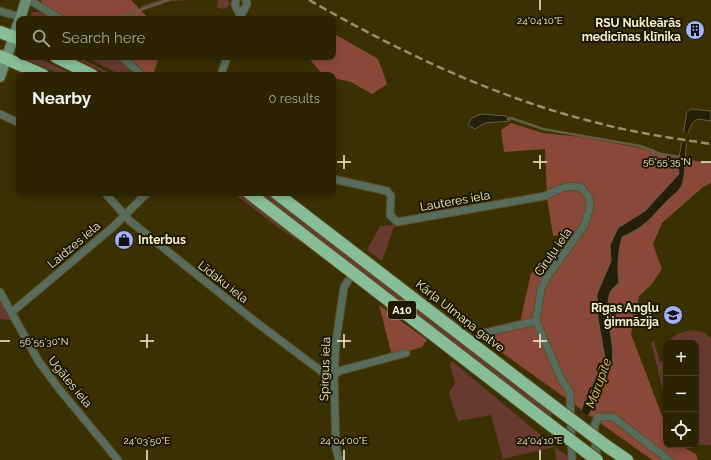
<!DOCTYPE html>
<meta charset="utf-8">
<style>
body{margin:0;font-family:Raleway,sans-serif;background:#383010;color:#f1f3f6}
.controls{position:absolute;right:12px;bottom:12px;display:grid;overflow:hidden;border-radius:8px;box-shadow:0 2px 6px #0003}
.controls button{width:36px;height:36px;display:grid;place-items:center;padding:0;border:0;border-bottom:1px solid #484123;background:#2c2401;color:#f1f3f6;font:20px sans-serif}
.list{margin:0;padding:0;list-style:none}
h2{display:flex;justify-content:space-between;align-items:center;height:52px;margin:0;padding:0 16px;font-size:17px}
h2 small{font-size:13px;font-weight:400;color:#a6a499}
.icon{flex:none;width:22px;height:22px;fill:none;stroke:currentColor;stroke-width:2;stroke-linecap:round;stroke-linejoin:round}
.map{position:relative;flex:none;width:711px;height:460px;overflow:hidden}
.search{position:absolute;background:#2c2401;box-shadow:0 2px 6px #0003;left:16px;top:16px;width:320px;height:44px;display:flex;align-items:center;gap:10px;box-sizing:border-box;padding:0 14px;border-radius:8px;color:#a6a499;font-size:15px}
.panel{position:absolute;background:#2c2401;box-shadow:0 2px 6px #0003;left:16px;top:72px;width:320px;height:124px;border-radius:8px}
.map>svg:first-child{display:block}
</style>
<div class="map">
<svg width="711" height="460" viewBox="0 0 711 460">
<rect width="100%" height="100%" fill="#3b3001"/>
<path fill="#673a30" d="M160,0H191L171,1L141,11V6Z
M218,0H229L230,4L225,9L217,8Z
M32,12H39L55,19H30Z
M20,57H36L75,75H62Z
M73,57H79L113,75H108Z
M86,57H117L138,75H121Z
M233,193H239L320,255L279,228Z
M258,193H269L551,413L552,419Z
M288,194L473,335L471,337L287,195Z
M394,225V227L382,261L367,250L380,226Z
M0,300L11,320L0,319Z
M690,330L703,332L711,338V445H696V343H667L675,335Z
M654,341L660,362L663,361L666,345L665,398L651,342Z
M452,361L555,447L570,458V460H556L555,447L503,459L491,415L458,421L449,393L455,382L450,365Z"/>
<path fill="#8a4839" d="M41,0H131L149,19H67L41,4Z
M333,33L378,59L387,84L372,94L351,82L333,78V75H323L308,57H333Z
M126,57H159L153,75H146Z
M511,123L543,133L581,137L640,148L675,158L711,163V183L703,187L662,223L653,244L662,269L651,285L639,296L631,334L666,426V445H680L696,454L698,460H652L480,337L519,327L531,273L546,263L565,244L564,235L553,236L547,198L545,149L504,152L501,130Z
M379,305L427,340L422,347L392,356Z"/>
<path fill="#251f09" stroke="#645d45" d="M691,109L711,111V121L698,119C681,125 688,170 682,185C679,191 672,196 667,201C649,219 647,226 622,237C618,251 617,268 619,282C617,285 613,288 611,291C602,306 616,346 612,365L588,417L583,460L581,410L605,358L598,319L597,294L611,261L610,245L618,228L645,211L679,174L678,163L687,112Z
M481,114L506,116L510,121L485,123L475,129L468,125L472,118Z"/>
<path fill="#3b3001" d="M682,132L691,133L689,144L680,142Z
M579,409L590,417L588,429L592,460H581Z"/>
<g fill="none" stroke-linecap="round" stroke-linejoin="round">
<path stroke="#645d45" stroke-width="2.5" d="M114,19L168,0
M508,119L511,118L543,129L640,146L661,154L681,157
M648,163L653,150"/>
<g stroke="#594f22" stroke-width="9">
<path id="street" d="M29,0L61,19
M236,0L235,5L240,15
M0,11L20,17
M239,19L247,4L246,0
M122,57L142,75
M221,75L227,57
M0,114L19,123
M333,179L387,191L391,196L390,215L397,222L545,196C559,189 566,184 582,188L589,198L590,208L584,226L547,277L541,289L536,321L562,381L570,392L572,460
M105,193L130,221L252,319L329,377L334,376
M0,292L39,362L60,390L118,460
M12,312L113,227L147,193
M484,333L536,321
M334,376L339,371L406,353
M339,460L336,449L334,376L336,341L344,287L348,281
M597,460L594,431L595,424L598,417H613L669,460"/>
</g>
<g stroke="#594f22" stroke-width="12">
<path id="secondary" d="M20,19L26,0
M0,77L19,21"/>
</g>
<g stroke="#594f22" stroke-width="14">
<path id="highway" d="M0,32L19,39
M0,56L43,75
M56,57L92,75
M249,193L553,427
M276,193L552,405
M608,447L627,460"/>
</g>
<use href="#street" stroke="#576c5d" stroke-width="7"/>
<use href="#secondary" stroke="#6b8d75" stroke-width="10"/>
<use href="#highway" stroke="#87be98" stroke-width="12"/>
<path stroke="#998f69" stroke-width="2.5" stroke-dasharray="8 4" stroke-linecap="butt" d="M309,0C400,52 496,98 598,123C635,133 673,138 711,144"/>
<g stroke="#594f22" stroke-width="14" stroke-linecap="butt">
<path id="highway-bridge" d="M552,405L608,447
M553,427L597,460"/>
</g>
<use href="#highway-bridge" stroke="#87be98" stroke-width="12"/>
</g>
<path fill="none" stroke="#f7efd2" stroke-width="1.5" d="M540,0V10M344,155V169M540,155V169M337,162H351M533,162H547M701,162H711M147,334V348M344,334V348M540,334V348M0,341H10M140,341H154M337,341H351M533,341H547M147,450V460M344,450V460M540,450V460"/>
<defs>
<g id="building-disc" transform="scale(1)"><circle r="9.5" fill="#a2b2fd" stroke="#1e1802"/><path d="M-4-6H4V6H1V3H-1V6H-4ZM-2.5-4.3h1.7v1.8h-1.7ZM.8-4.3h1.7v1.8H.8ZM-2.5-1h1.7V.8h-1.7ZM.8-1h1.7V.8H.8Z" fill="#111"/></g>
<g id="shop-disc" transform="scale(1)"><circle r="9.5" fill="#a2b2fd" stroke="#1e1802"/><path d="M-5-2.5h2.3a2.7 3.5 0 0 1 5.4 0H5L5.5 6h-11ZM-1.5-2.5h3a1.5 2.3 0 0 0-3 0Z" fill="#111"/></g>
<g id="school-disc" transform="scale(1)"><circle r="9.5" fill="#a2b2fd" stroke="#1e1802"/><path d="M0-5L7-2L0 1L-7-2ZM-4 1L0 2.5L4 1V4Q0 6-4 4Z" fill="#111"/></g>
</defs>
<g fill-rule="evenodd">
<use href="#building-disc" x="695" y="30"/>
<use href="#shop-disc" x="124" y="240"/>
<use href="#school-disc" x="673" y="315"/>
</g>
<g text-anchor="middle" stroke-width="4" stroke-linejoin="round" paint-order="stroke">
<rect fill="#1e1802" stroke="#b6ae94" stroke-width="1" x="388" y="301" width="28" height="18" rx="3"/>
<g font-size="11" font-weight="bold" fill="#f7efd2">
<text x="402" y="314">A10</text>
</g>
<g font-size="12" font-weight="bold" fill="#f7efd2" stroke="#1e1802" text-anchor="end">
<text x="681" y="27">RSU Nukleārās<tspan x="681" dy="14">medicīnas klīnika</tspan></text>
<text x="138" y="244" text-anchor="start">Interbus</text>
<text x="659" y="312">Rīgas Angļu<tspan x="659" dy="14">ģimnāzija</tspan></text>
</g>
<g font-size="12" fill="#f7efd2" stroke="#1e1802">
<text transform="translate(455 201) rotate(-10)" y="4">Lauteres iela</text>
<text transform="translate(74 245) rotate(-40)" y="4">Laidzes iela</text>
<text transform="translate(553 252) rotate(-55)" y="4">Cīruļu iela</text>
<text transform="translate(223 282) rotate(38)" y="4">Līdaku iela</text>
<text transform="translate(460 316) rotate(38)" y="4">Kārļa Ulmaņa gatve</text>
<text transform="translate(325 369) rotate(-88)" y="4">Spirgus iela</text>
<text transform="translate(70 382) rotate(51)" y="4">Ugāles iela</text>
</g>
<g font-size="13" font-style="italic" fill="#e4c865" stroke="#1e1802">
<text transform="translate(598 383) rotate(-70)" y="5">Mārupīte</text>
</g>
</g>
<g font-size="10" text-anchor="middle" fill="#f7efd2" stroke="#1e1802" stroke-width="4" stroke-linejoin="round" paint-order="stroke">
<text x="540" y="24">24°04'10"E</text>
<text x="667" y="165">56°55'35"N</text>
<text x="44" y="345">56°55'30"N</text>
<text x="147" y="444">24°03'50"E</text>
<text x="344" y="444">24°04'00"E</text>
<text x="540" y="444">24°04'10"E</text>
</g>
</svg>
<div class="controls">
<button>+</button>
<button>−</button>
<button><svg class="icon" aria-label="locate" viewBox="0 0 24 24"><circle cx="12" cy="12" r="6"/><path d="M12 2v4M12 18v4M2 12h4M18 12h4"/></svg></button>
</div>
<div class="search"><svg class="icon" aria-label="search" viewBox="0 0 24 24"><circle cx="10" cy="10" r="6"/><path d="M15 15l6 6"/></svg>Search here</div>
<section class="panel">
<h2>Nearby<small>0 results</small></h2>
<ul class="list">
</ul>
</section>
</div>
